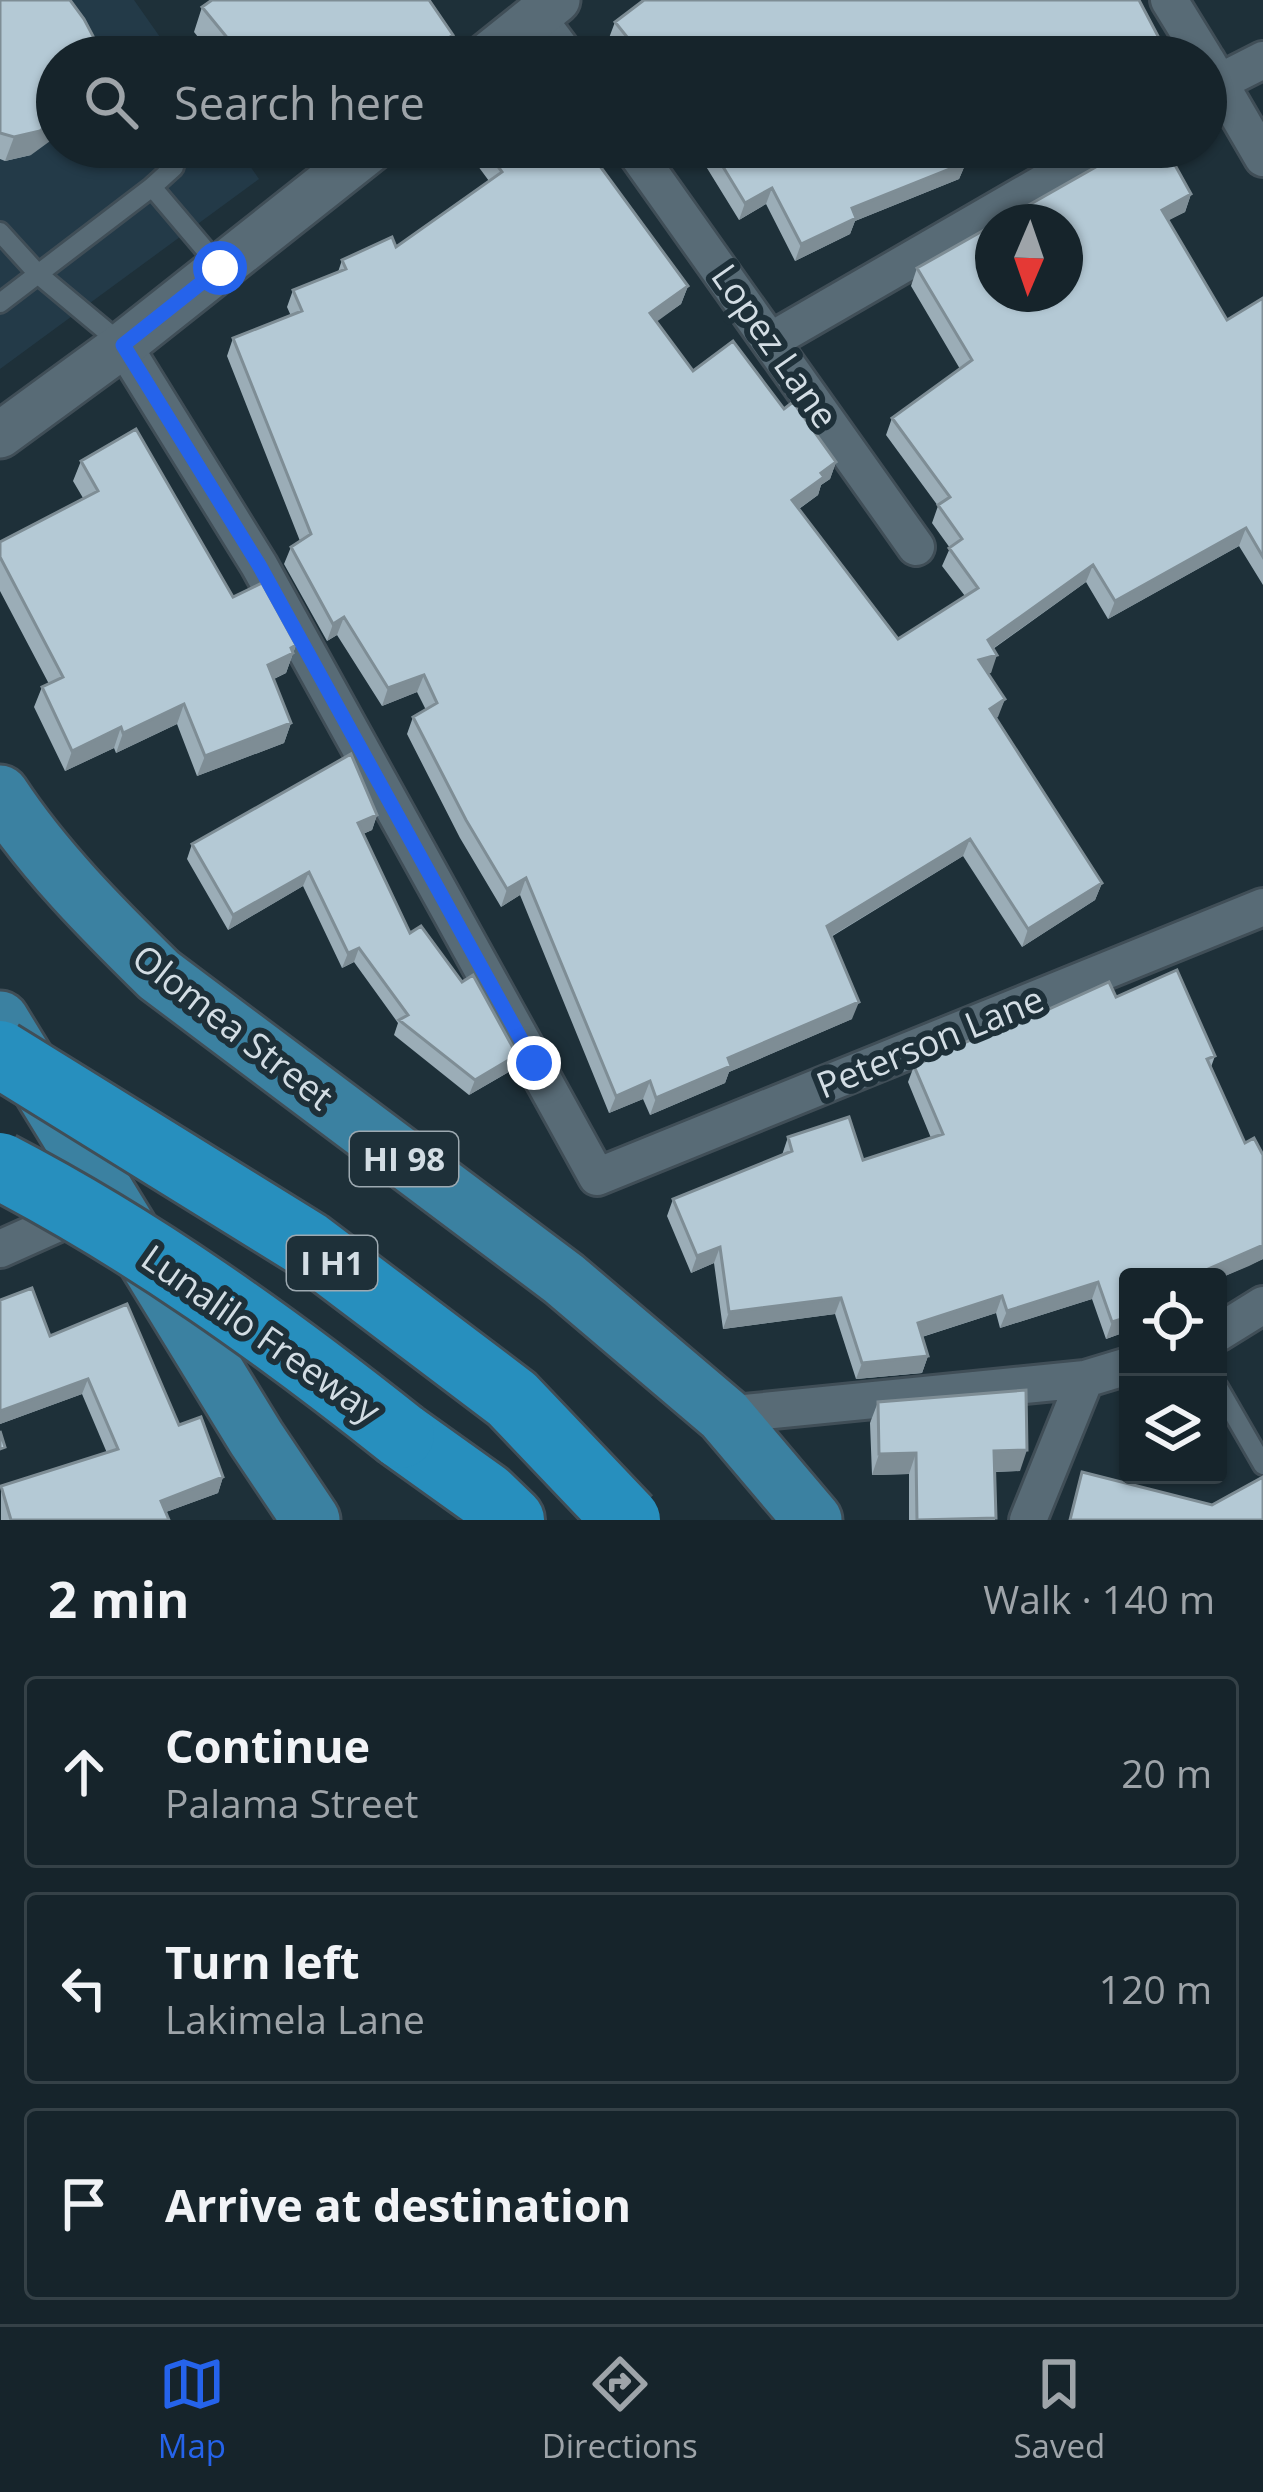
<!DOCTYPE html>
<meta charset="utf-8">
<style>
body{margin:0;font-family:"Open Sans",sans-serif;background:#233037;color:#f1f3f6}
.controls{position:absolute;right:36px;bottom:36px;display:grid;overflow:hidden;border-radius:12px;box-shadow:0 3px 9px #0004}
.controls button{width:108px;height:108px;display:grid;place-items:center;padding:0;border:0;border-bottom:3px solid #354147;background:#16242b;color:#f1f3f6;font:60px sans-serif}
.compass{position:absolute;left:975px;top:204px;width:108px;height:108px;border-radius:50%;background:#16242b;box-shadow:0 3px 9px #0004;rotate:182deg}
.stop{position:absolute;width:36px;height:36px;margin:-27px;border:9px solid #2563eb;border-radius:50%;background:#fff}
.stop.end{background:#2563eb;border-color:#fff;box-shadow:0 3px 12px #0008}
.list{margin:0;padding:0;list-style:none}
h2{display:flex;justify-content:space-between;align-items:center;height:156px;margin:0;padding:0 48px;font-size:51px}
h2 small{font-size:39px;font-weight:400;color:#9ea4a9}
.list li{display:grid;grid-template-columns:78px 1fr auto;gap:36px;align-items:center;box-sizing:border-box;height:192px;margin:0 24px 24px;padding:0 24px;border:3px solid #354147;border-radius:12px}
.list b{display:block;font-size:45px;white-space:nowrap}
.list p{margin:0;font-size:39px;white-space:nowrap;color:#9ea4a9}
.list em{font-size:39px;font-style:normal;color:#9ea4a9}
.icon{flex:none;width:66px;height:66px;fill:none;stroke:currentColor;stroke-width:2;stroke-linecap:round;stroke-linejoin:round}
.map{position:relative;flex:none;width:1263px;height:1520px;overflow:hidden}
.search{position:absolute;background:#16242b;box-shadow:0 3px 9px #0004;left:36px;right:36px;top:36px;height:132px;display:flex;align-items:center;gap:30px;box-sizing:border-box;padding:0 42px;border-radius:66px;color:#9ea4a9;font-size:45px}
.sheet{height:804px;background:#16242b}
nav{display:flex;justify-content:space-around;align-items:center;box-sizing:border-box;height:168px;border-top:3px solid #354147;background:#16242b;font-size:33px;color:#9ea4a9}
nav a{display:grid;justify-items:center;gap:6px}
nav .on{color:#2563eb}
.map>svg:first-child{display:block}
</style>
<div class="map">
<svg width="1263" height="1520" viewBox="0 0 1263 1520">
<rect width="100%" height="100%" fill="#1e3039"/>
<path fill="#233a48" d="M32,0H134L174,57H57V147H237L259,179L0,369V21Z"/>
<g fill="none" stroke-linecap="round" stroke-linejoin="round">
<g stroke="#404e57" stroke-width="24">
<path id="service" d="M152,187L174,167L160,147
M0,232L39,275L123,345
M0,303L152,187L219,266
M1218,1387L1263,1465"/>
</g>
<g stroke="#404e57" stroke-width="42">
<path id="minor" d="M1169,0L1204,57
M537,17L567,57
M1206,60L1263,158
M1206,89L1263,60
M632,147L916,547
M772,340L1106,147
M123,345L259,565L597,1177L1263,907
M0,1249L87,1210
M1218,1333L1263,1305
M724,1415L1085,1379L1128,1366
M1028,1520L1085,1379"/>
</g>
<g stroke="#404e57" stroke-width="51">
<path id="tertiary" d="M486,57L557,0
M0,435L123,345L373,147"/>
</g>
<g stroke="#404e57" stroke-width="63">
<path id="primary" d="M0,794C44,861 102,919 159,975L564,1279L724,1415L813,1520
M0,1020L256,1438L311,1520"/>
</g>
<g stroke="#404e57" stroke-width="72">
<path id="motorway" d="M401,1435L485,1495L511,1520"/>
</g>
<use href="#service" stroke="#586b76" stroke-width="18"/>
<use href="#minor" stroke="#586b76" stroke-width="36"/>
<use href="#tertiary" stroke="#586b76" stroke-width="45"/>
<use href="#primary" stroke="#3b81a1" stroke-width="57"/>
<use href="#motorway" stroke="#278fbe" stroke-width="66"/>
<g stroke="#404e57" stroke-width="72" stroke-linecap="butt">
<path id="motorway-bridge" d="M0,1054L307,1244L512,1399L627,1520
M0,1166C144,1241 274,1334 401,1435"/>
</g>
<use href="#motorway-bridge" stroke="#278fbe" stroke-width="66"/>
</g>
<path fill="#9badb7" d="M0,0L31,155L5,161L0,159Z
M202,7L453,35L445,57H214L194,32Z
M615,22L1169,57H624L609,38Z
M477,147H586L688,286L681,304L656,321L693,371L784,409L836,462L830,479L821,485L818,495L799,509L898,639L965,596L942,566L950,548L932,523L938,506L886,435L892,418L960,369L911,286L917,268L1191,194L1185,212L1168,220L1227,320L1263,298V585L1239,546L1108,619L1086,582L993,649L991,673H988L1005,699L996,718L1102,883L1095,900L1022,947L963,856L831,937L852,1019L729,1072L725,1083L650,1115L643,1099L609,1113L520,895L501,907L460,838L407,734L413,717L426,710L417,692L382,706L337,635L327,641L284,564L291,547L300,541L227,356L233,338L291,316L287,307L293,290L338,272L342,260L396,247L489,181L472,158Z
M694,147H998L965,165L959,179L855,221L850,234L795,261L766,204L739,220Z
M81,461L233,597L296,645L286,673L274,679L291,723L284,743L197,776L177,724L116,753L114,748L65,771L34,707L42,687L49,684L0,591V542L83,498L73,481Z
M377,815L372,830L363,834L410,933L512,1070L469,1095L394,1035L398,1023L354,962L342,968L303,886L228,930L187,859L192,844Z
M1116,997L1215,1056L1211,1067L1245,1143L1263,1155V1259L1218,1279V1277H1128V1331L1106,1339L1092,1299L1000,1328L996,1313L922,1337L928,1356L922,1373L856,1379L835,1314L723,1329L714,1263L691,1273L667,1216L673,1199L782,1155L788,1137L863,1160L931,1138L908,1082L914,1066L1049,1009Z
M0,1300L179,1425L223,1477L218,1493L166,1512L169,1520H1V1486L107,1453L82,1394L0,1424Z
M878,1402L1020,1471L995,1472V1520H909V1474L872,1475L870,1423Z"/>
<path fill="#7e8d95" d="M453,35L445,57H421Z
M57,118V136L31,155L5,161L14,137Z
M301,147H313L298,155Z
M973,147H998L965,165L959,179L855,221L850,234L795,261L801,244L852,208Z
M772,188L766,204L739,220L745,203Z
M1191,194L1185,212L1156,227L1162,210Z
M688,286L681,304L644,331L650,313Z
M836,462L830,479L821,485L818,495L786,518L792,500L821,473Z
M1246,528L1239,546L1108,619L1115,601Z
M1093,565L1086,582L981,657L988,640Z
M344,617L337,635L327,641L333,624Z
M296,645L286,673L261,685L268,665Z
M997,655L991,673L973,678L979,660Z
M424,675L417,692L382,706L388,688Z
M1005,699L998,717L984,726L990,709Z
M184,704L177,724L116,753L123,733Z
M291,723L284,743L197,776L205,756Z
M121,727L114,748L65,771L72,751Z
M377,815L372,830L353,838L358,823Z
M970,839L963,856L820,943L827,926Z
M309,872L303,886L228,930L233,915Z
M526,878L520,895L501,907L507,889Z
M1102,883L1095,900L1022,947L1028,929Z
M359,948L354,962L342,968L348,953Z
M859,1002L852,1019L729,1072L725,1083L650,1115L656,1098L728,1058Z
M517,1055L512,1070L469,1095L475,1080Z
M650,1081L643,1099L609,1113L616,1096Z
M1263,1245V1259L1249,1266L1218,1279V1277H1190Z
M720,1247L714,1263L691,1273L697,1256Z
M1098,1282L1092,1299L1000,1328L1007,1311Z
M1002,1296L996,1313L912,1340L918,1323Z
M841,1298L835,1314L723,1329L729,1312Z
M1128,1317V1331L1106,1339L1112,1322Z
M928,1356L922,1373L856,1379L862,1363Z
M88,1379L82,1394L0,1424V1411Z
M1027,1450L1020,1471L987,1472L994,1451Z
M916,1453L909,1474L872,1475L879,1454Z
M223,1477L218,1493L155,1516L161,1501Z"/>
<path fill="#b4c9d5" stroke="#7e8d95" stroke-width="3" d="M0,0H70L84,19L95,40L104,46L112,57H57V118L40,131L14,137L0,133Z
M212,0H429L453,35L421,57H243L202,7Z
M644,0H1139L1169,57H643L615,22Z
M484,147H586L688,286L650,313L693,371L733,341L784,409L793,402L836,462L821,473L824,477L792,500L898,639L978,588L949,548L962,539L938,505L950,497L892,418L972,360L917,268L993,225V294H1065V222H999L1131,147H1165L1191,194L1162,210L1227,320L1263,298V557L1246,528L1115,601L1093,565L988,640L997,655L979,660L1005,699L990,709L1102,883L1028,929L970,839L827,926L859,1002L728,1058L731,1066L656,1098L650,1081L616,1096L526,878L507,889L466,820L413,717L437,703L424,675L388,688L344,617L333,624L291,547L311,534L233,338L302,311L293,290L346,269L342,260L392,237L396,247L502,172Z
M711,147H973L961,153L965,163L852,208L856,218L801,244L772,188L745,203Z
M136,429L233,597L262,583L296,645L291,648L293,653L268,665L291,723L205,756L184,704L123,733L121,727L72,751L42,687L63,677L0,557V542L98,491L81,461Z
M351,754L377,815L358,823L410,933L421,926L462,982L473,975L517,1055L475,1080L399,1020L408,1015L359,948L348,953L309,872L233,915L192,844Z
M1177,970L1215,1056L1207,1059L1245,1143L1254,1138L1263,1155V1245L1190,1277H1128V1317L1112,1322L1098,1282L1007,1311L1002,1296L918,1323L928,1356L862,1363L841,1298L729,1312L720,1247L697,1256L673,1199L792,1151L788,1137L849,1117L863,1160L943,1134L914,1066L1047,1005L1049,1009L1109,982L1116,997Z
M32,1288L50,1336L127,1304L179,1425L201,1417L223,1477L161,1501L169,1520H11L1,1486L118,1449L88,1379L0,1411V1300Z
M1026,1390L1027,1450L994,1451L996,1518L917,1520L916,1453L879,1454L878,1402Z
M0,1431L5,1447L0,1449Z
M1082,1472L1212,1505L1263,1477V1520H1070Z"/>
<g fill="none" stroke-linecap="round" stroke-linejoin="round">
<path stroke="#2563eb" stroke-width="15" d="M220,268L123,345L259,565L534,1063"/>
</g>
<g text-anchor="middle" stroke-width="12" stroke-linejoin="round" paint-order="stroke">
<g fill="#1e3039" stroke="#9da9b1" stroke-width="3">
<rect x="350" y="1132" width="108" height="54" rx="9"/>
<rect x="287" y="1236" width="90" height="54" rx="9"/>
</g>
<g font-size="33" font-weight="bold" fill="#d3dde4">
<text x="404" y="1171">HI 98</text>
<text x="332" y="1275">I H1</text>
</g>
<g font-size="36" fill="#d3dde4" stroke="#1e3039">
<text transform="translate(775 346) rotate(55)" y="13">Lopez Lane</text>
<text transform="translate(233 1027) rotate(38)" y="13">Olomea Street</text>
<text transform="translate(930 1042) rotate(-22)" y="13">Peterson Lane</text>
<text transform="translate(261 1334) rotate(35)" y="13">Lunalilo Freeway</text>
</g>
</g>
</svg>
<div class="controls">
<button><svg class="icon" aria-label="locate" viewBox="0 0 24 24"><circle cx="12" cy="12" r="6"/><path d="M12 2v4M12 18v4M2 12h4M18 12h4"/></svg></button>
<button><svg class="icon" aria-label="layers" viewBox="0 0 24 24"><path d="M12 4l9 5-9 5-9-5zM3 14l9 5 9-5"/></svg></button>
</div>
<svg class="compass" viewBox="-18 -18 36 36"><path d="M0-13l5 13h-10z" fill="#e53935"/><path d="M0 13l5-13h-10z" fill="#9ea4a9"/></svg>
<div class="stop" style="left:220px;top:268px"></div>
<div class="stop end" style="left:534px;top:1063px"></div>
<div class="search"><svg class="icon" aria-label="search" viewBox="0 0 24 24"><circle cx="10" cy="10" r="6"/><path d="M15 15l6 6"/></svg>Search here</div>
</div>
<section class="sheet">
<h2>2 min<small>Walk · 140 m</small></h2>
<ul class="list">
<li><svg class="icon" aria-label="ahead" viewBox="0 0 24 24"><path d="M12 20V5M6 11l6-6 6 6"/></svg><div><b>Continue</b><p>Palama Street</p></div><em>20 m</em></li>
<li><svg class="icon" aria-label="left" viewBox="0 0 24 24"><path d="M17 20v-9H6M10 6l-5 5 5 5"/></svg><div><b>Turn left</b><p>Lakimela Lane</p></div><em>120 m</em></li>
<li><svg class="icon" aria-label="arrive" viewBox="0 0 24 24"><path d="M6 21V4h12l-3 4 3 4H6"/></svg><div><b>Arrive at destination</b></div></li>
</ul>
</section>
<nav>
<a class="on"><svg class="icon" aria-label="map" viewBox="0 0 24 24"><path d="M3 6l6-2 6 2 6-2v14l-6 2-6-2-6 2zM9 4v14M15 6v14"/></svg>Map</a>
<a><svg class="icon" aria-label="directions" viewBox="0 0 24 24"><path d="M12 3l9 9-9 9-9-9zM9 14v-3h6M13 9l2 2-2 2"/></svg>Directions</a>
<a><svg class="icon" aria-label="saved" viewBox="0 0 24 24"><path d="M7 4h10v16l-5-4-5 4z"/></svg>Saved</a>
</nav>
